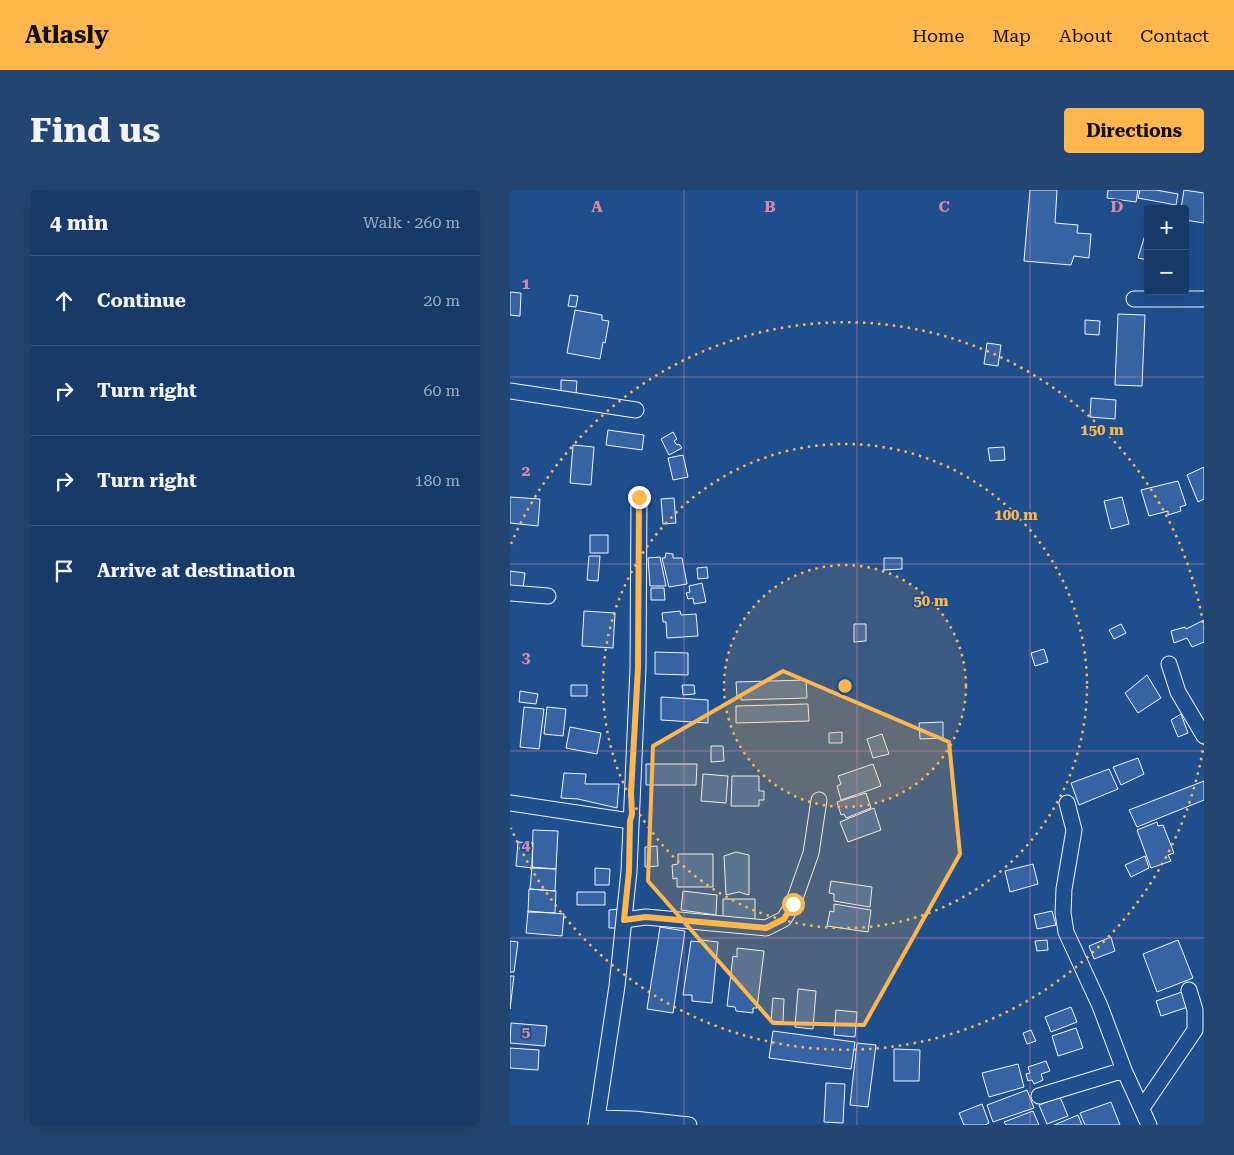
<!DOCTYPE html>
<meta charset="utf-8">
<style>
body{margin:0;font-family:"Roboto Serif",serif;background:#244571;color:#f1f3f6}
.controls{position:absolute;right:15px;top:15px;display:grid;overflow:hidden;border-radius:5px;box-shadow:0 5px 20px #0002}
.controls button{width:45px;height:45px;display:grid;place-items:center;padding:0;border:0;border-bottom:1px solid #36547d;background:#173a69;color:#f1f3f6;font:25px sans-serif}
.stop{position:absolute;width:15px;height:15px;margin:-11px;border:4px solid #ffb74d;border-radius:50%;background:#fff}
.stop.end{background:#ffb74d;border-color:#fff;box-shadow:0 1px 5px #0008}
.list{margin:0;padding:0;list-style:none}
h2{display:flex;justify-content:space-between;align-items:center;height:65px;margin:0;padding:0 20px;font-size:21px}
h2 small{font-size:16px;font-weight:400;color:#9eadc0}
.list li{display:grid;grid-template-columns:32px 1fr auto;gap:15px;align-items:center;box-sizing:border-box;height:90px;padding:0 20px;border-top:1px solid #36547d}
.list b{display:block;font-size:19px;white-space:nowrap}
.list em{font-size:16px;font-style:normal;color:#9eadc0}
.icon{flex:none;width:28px;height:28px;fill:none;stroke:currentColor;stroke-width:2;stroke-linecap:round;stroke-linejoin:round}
.map{position:relative;flex:none;width:694px;height:935px;overflow:hidden;border-radius:5px}
header{display:flex;align-items:center;gap:30px;box-sizing:border-box;height:70px;padding:0 25px;background:#ffb74d;color:#111}
header strong{font-size:24px}
nav{display:flex;gap:28px;margin-inline-start:auto;font-size:18px}
.intro{display:flex;align-items:center;justify-content:space-between;box-sizing:border-box;height:120px;padding:0 30px}
h1{margin:0;font-size:35px}
.button{padding:12px 22px;border-radius:5px;background:#ffb74d;color:#111;font-size:18px;font-weight:700}
main{display:flex;gap:30px;padding:0 30px}
aside{flex:1;background:#173a69;border-radius:5px;box-shadow:0 5px 20px #0002}
.map>svg:first-child{display:block}
</style>
<header>
<strong>Atlasly</strong>
<nav><a>Home</a><a>Map</a><a>About</a><a>Contact</a></nav>
</header>
<div class="intro"><h1>Find us</h1><a class="button">Directions</a></div>
<main>
<aside>
<h2>4 min<small>Walk · 260 m</small></h2>
<ul class="list">
<li><svg class="icon" aria-label="ahead" viewBox="0 0 24 24"><path d="M12 20V5M6 11l6-6 6 6"/></svg><div><b>Continue</b></div><em>20 m</em></li>
<li><svg class="icon" aria-label="right" viewBox="0 0 24 24"><path d="M7 20v-9h11M14 6l5 5-5 5"/></svg><div><b>Turn right</b></div><em>60 m</em></li>
<li><svg class="icon" aria-label="right" viewBox="0 0 24 24"><path d="M7 20v-9h11M14 6l5 5-5 5"/></svg><div><b>Turn right</b></div><em>180 m</em></li>
<li><svg class="icon" aria-label="arrive" viewBox="0 0 24 24"><path d="M6 21V4h12l-3 4 3 4H6"/></svg><div><b>Arrive at destination</b></div></li>
</ul>
</aside>
<div class="map">
<svg width="694" height="935" viewBox="0 0 694 935">
<rect width="100%" height="100%" fill="#1f4e8c"/>
<path fill="#3563a3" stroke="#f2f6ff" d="M520,0H547L545,33L568,35L567,43L581,44L579,68L564,66L561,75L514,71Z
M598,0H628L626,12L597,8Z
M630,0H646L668,4L666,15L628,8Z
M674,0L694,3V33L675,30V19H671Z
M638,35V70L628,68Z
M0,102L11,103L10,126L0,125Z
M60,105L68,106L66,117L58,116Z
M65,120L92,125V130L99,131L95,153L93,152L90,169L57,163Z
M608,124L635,125L632,196L605,195Z
M575,130L590,131L589,145L575,144Z
M477,153L491,155L488,176L474,174Z
M51,190L67,191L66,204H51Z
M581,208L606,210L605,229L580,227Z
M98,240L134,245L132,260L96,255Z
M163,242L167,249L164,251L167,255L169,254L172,258L159,265L151,249Z
M63,255L84,257L81,295L60,293Z
M494,257L495,270L480,271L478,258Z
M173,265L178,287L163,290L158,268Z
M694,277V309L688,312L677,285Z
M668,291L676,315L670,317L671,321L658,325V321L639,326L631,300Z
M0,307L30,309L28,336L0,333Z
M612,307L619,334L601,339L594,311Z
M164,308L166,333L153,334L151,309Z
M80,345H98V363H80Z
M156,363L163,364V368H172L177,394L159,397L152,368H155Z
M79,366H90L88,391L77,390Z
M150,367L156,396H140L138,368Z
M374,368H392V379L374,380Z
M197,377L198,388L188,389L187,378Z
M0,381L15,383L13,398L0,396Z
M192,393L196,412L184,414L183,408L178,409L176,403L180,402L179,396Z
M141,398H154L155,410H141Z
M74,421L105,423L103,458L72,456Z
M170,421L171,425L186,424L188,446L157,448L156,432H153L152,423Z
M694,430V452L682,457L677,448L664,453L661,441L675,437L676,439Z
M344,434H356V451L344,452Z
M611,434L616,443L604,449L599,440Z
M534,459L538,472L525,476L521,463Z
M145,462L178,463V485L145,484Z
M637,485L651,508L628,523L615,503Z
M296,490L297,508L231,510V507H227L226,492Z
M61,495H77V506H61Z
M172,495H184L185,504L173,505Z
M10,501L28,504L26,514L9,512Z
M151,507L198,510V533L151,530Z
M298,514L299,531L226,533V516Z
M14,517L34,519L29,559L10,557Z
M37,517L56,519L53,546L34,544Z
M671,524L678,543L668,547L661,530Z
M433,532V548L410,549L409,533Z
M60,537L91,543L87,564L56,558Z
M332,542V553H319V543Z
M372,544L379,564L363,568L357,549Z
M201,556H213L214,571L201,572Z
M628,568L634,584L611,595L603,577Z
M136,574H187L186,595H136Z
M363,574L371,596L331,610L327,596L331,594L328,586Z
M599,579L608,599L569,615L561,593Z
M54,583L76,584L75,594H109L107,618L68,609L51,608Z
M193,584L218,586L216,613L191,611Z
M222,586H249V601H254V610H249V616H221Z
M694,591V610L627,637L619,620Z
M356,603L361,618L336,628L334,624L331,625L327,612Z
M364,618L371,640L338,652L330,632Z
M647,632L648,636L653,635L664,663L658,665L661,671L641,678L627,640Z
M23,640L48,641L46,679L22,678Z
M8,652L23,653L22,678L6,676Z
M147,656L148,676L135,677V657Z
M226,662L239,665V705L229,702L216,705L214,666Z
M168,664H203V697H167V688L163,689L162,675L168,674Z
M635,666L639,678L621,687L615,675Z
M523,674L528,694L500,702L495,681Z
M22,677L46,679L45,701L20,699Z
M85,678L100,679L99,695H85Z
M321,691L362,697L360,717L324,711V704L319,703Z
M19,699L46,701L45,723L18,722Z
M173,701L207,705L206,725L171,720Z
M67,702H95V715H67Z
M213,709H245V731L213,730Z
M324,714L361,720L358,742L317,736L320,721L324,722Z
M109,719L110,738H99V720Z
M18,721L54,724L52,746L16,743Z
M542,721L546,735L527,739L524,725Z
M150,737L175,741L163,823L137,819Z
M601,747L605,761L584,769L579,756Z
M192,750L208,752L202,813L182,811V805H173L181,751L191,752Z
M537,750L538,760L527,761L525,751Z
M668,750L683,788L647,802L633,764Z
M0,751L8,752L4,782H0Z
M227,758L254,761L247,818H243V823L226,821L225,817L217,816L223,766L227,767Z
M0,786H4L0,819Z
M288,799L306,801L303,839L285,837Z
M672,802L678,817L651,826L646,811Z
M263,808L274,809L273,832L261,831Z
M561,817L567,832L541,842L535,827Z
M326,820L347,822L345,847L324,845Z
M1,833L37,836L35,856L0,853Z
M566,838L573,858L548,866L542,846Z
M521,840L526,851L517,854L513,843Z
M263,841L345,852L341,879L259,868Z
M347,853L366,855L358,917L340,915Z
M0,858L29,860L28,880L0,878Z
M384,859L410,860L409,891H384Z
M536,871L540,881L531,884L533,890L524,894L522,890L518,891L516,884L520,883L518,877Z
M508,874L514,897L479,907L472,883Z
M316,893L335,894L333,933L314,932Z
M517,900L524,918L483,932L477,915Z
M550,907L558,926L537,934L529,915Z
M601,912L610,935H575L570,923Z
M472,914L479,933L475,935H454L449,923Z
M523,921L529,935H496L494,932Z
M568,925L572,935H544Z"/>
<g fill="none" stroke-linecap="round" stroke-linejoin="round">
<g stroke="#f2f6ff" stroke-width="17">
<path id="street" d="M624,109H694
M0,201L126,220
M0,403L38,406
M659,474L668,502L694,546
M0,613L120,631
M557,613L564,640L554,699L553,723L556,742L590,816L614,880L639,935
M114,730L136,727L256,738L274,729L283,714L301,663L309,610
M529,906L614,880
M632,918L685,840V820L679,800
M87,928L124,929L179,935
M86,935L107,796L119,681L128,478L129,307"/>
</g>
<use href="#street" stroke="#1f4e8c" stroke-width="15"/>
</g>
<g fill="none" stroke-linecap="round" stroke-linejoin="round">
<path stroke="#ffb74d" stroke-width="6" d="M129,307L128,478L121,603L122,624L120,631L119,681L114,730L136,727L256,738L274,729L283,714"/>
</g>
<path fill="#ffb74d" fill-opacity="0.2" stroke="#ffb74d" stroke-width="4" stroke-linejoin="round" d="M273,481L439,552L450,664L354,835L263,833L138,691L143,556Z"/>
<path fill="none" stroke="#da87ad" stroke-width="1" stroke-opacity="0.55" d="M174,0V935M347,0V935M520,0V935M0,187H694M0,374H694M0,561H694M0,748H694"/>
<circle cx="335" cy="496" r="121" fill="#ffb74d" fill-opacity=".12"/>
<g fill="none" stroke="#ffb74d" stroke-width="2.5" stroke-dasharray="2.5 5">
<circle cx="335" cy="496" r="121"/>
<circle cx="335" cy="496" r="242"/>
<path d="M694 553A363 363 0 0 1 1 638M1 354A363 363 0 0 1 694 439"/>
</g>
<g font-size="16" text-anchor="middle" font-weight="bold" fill="#da87ad" stroke="#1f4e8c" stroke-width="4" stroke-linejoin="round" paint-order="stroke">
<text x="87" y="22">A</text>
<text x="260" y="22">B</text>
<text x="434" y="22">C</text>
<text x="607" y="22">D</text>
<text x="16" y="99">1</text>
<text x="16" y="286">2</text>
<text x="16" y="473">3</text>
<text x="16" y="660">4</text>
<text x="16" y="847">5</text>
</g>
<circle cx="335" cy="496" r="8" fill="#ffb74d" stroke="#1f4e8c" stroke-width="2.5"/>
<g font-size="15" text-anchor="middle" font-weight="bold" fill="#ffb74d" stroke="#1f4e8c" stroke-width="4" stroke-linejoin="round" paint-order="stroke">
<text x="592" y="245">150 m</text>
<text x="506" y="330">100 m</text>
<text x="421" y="416">50 m</text>
</g>
</svg>
<div class="controls">
<button>+</button>
<button>−</button>
</div>
<div class="stop" style="left:283px;top:714px"></div>
<div class="stop end" style="left:129px;top:307px"></div>
</div>
</main>
